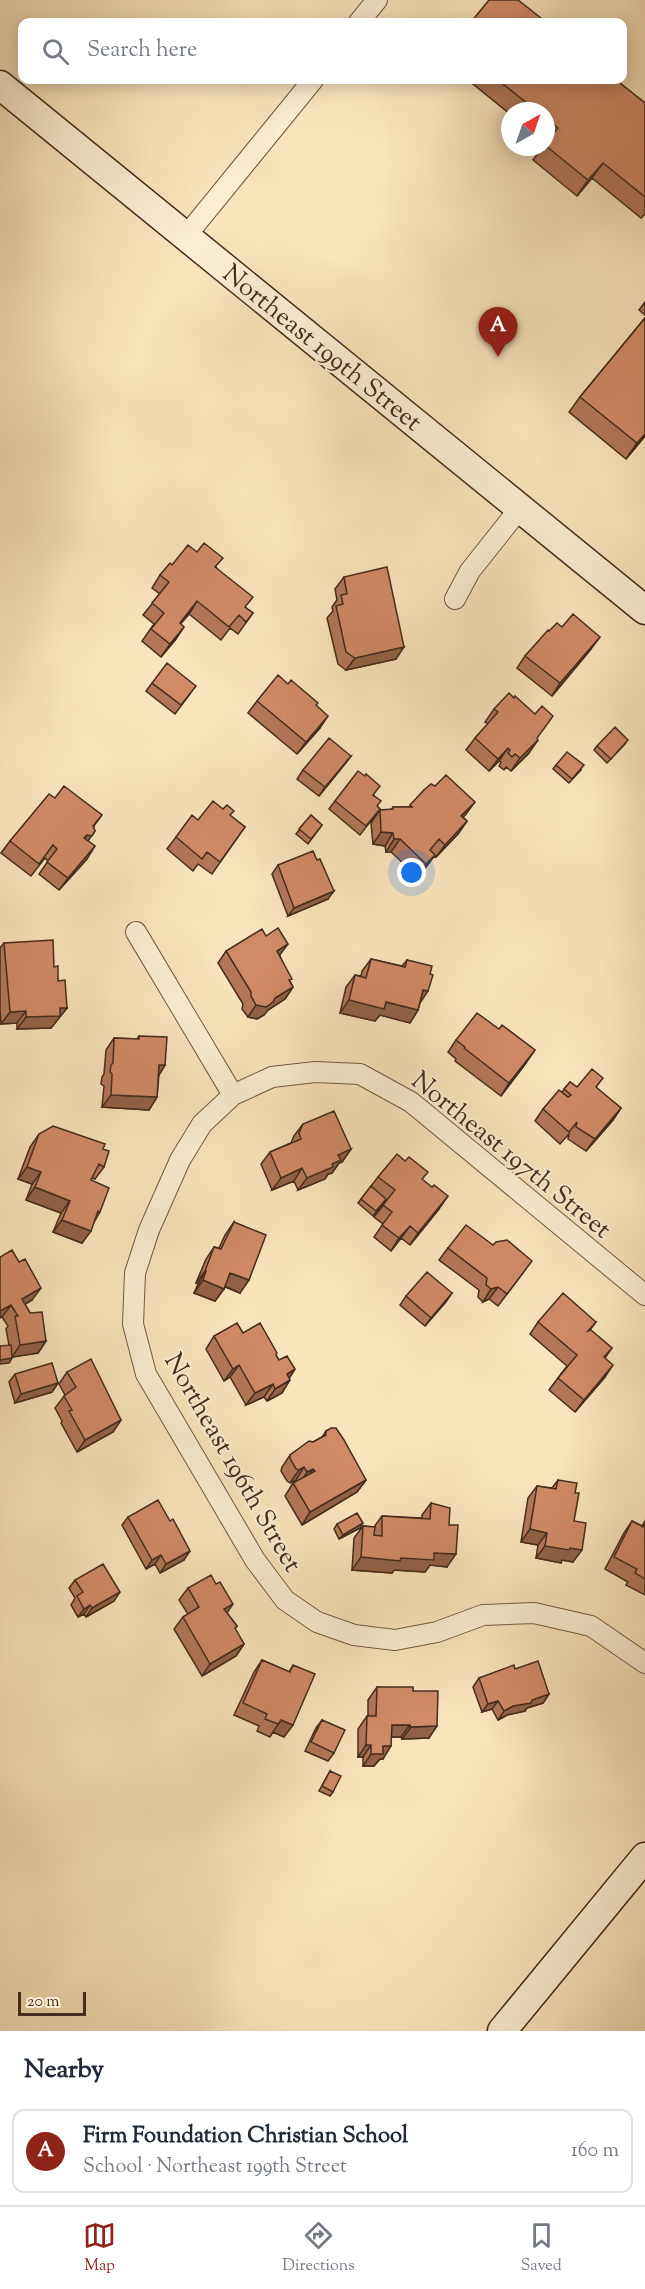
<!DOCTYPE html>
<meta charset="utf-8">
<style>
body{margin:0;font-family:"Sorts Mill Goudy",serif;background:#f6f6f7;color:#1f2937}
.compass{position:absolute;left:501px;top:102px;width:54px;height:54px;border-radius:50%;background:#fff;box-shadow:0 3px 15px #0003;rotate:40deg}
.scale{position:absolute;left:18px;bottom:15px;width:68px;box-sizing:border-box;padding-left:6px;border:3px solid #442b1d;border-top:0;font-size:16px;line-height:21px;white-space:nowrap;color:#442b1d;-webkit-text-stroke:4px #fcedd3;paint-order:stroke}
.you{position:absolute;left:412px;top:873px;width:21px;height:21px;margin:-15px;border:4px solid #fff;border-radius:50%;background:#1a73e8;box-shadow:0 0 0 9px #1a73e833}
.badge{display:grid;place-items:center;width:39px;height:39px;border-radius:50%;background:#8f2418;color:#fff;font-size:20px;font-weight:700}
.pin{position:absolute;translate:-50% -50px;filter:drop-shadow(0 2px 3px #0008)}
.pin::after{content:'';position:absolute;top:32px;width:21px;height:18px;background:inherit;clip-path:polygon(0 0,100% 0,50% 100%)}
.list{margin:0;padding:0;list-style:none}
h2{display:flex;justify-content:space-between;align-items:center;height:78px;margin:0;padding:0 24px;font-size:26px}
h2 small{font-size:20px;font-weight:400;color:#747a83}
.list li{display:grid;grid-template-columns:39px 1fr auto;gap:18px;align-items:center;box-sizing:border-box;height:84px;margin:0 12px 12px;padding:0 12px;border:2px solid #e0e1e3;border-radius:12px}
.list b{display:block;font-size:22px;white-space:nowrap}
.list p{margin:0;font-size:20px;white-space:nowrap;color:#747a83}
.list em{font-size:20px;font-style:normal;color:#747a83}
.icon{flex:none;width:33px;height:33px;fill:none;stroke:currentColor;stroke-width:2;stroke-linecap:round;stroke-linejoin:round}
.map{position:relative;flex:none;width:645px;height:2031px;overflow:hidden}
.search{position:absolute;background:#fff;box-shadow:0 3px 15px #0003;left:18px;right:18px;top:18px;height:66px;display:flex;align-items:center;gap:15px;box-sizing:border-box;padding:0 21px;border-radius:12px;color:#747a83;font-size:22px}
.sheet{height:174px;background:#fff}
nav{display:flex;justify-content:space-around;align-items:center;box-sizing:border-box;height:84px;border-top:2px solid #e0e1e3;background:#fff;font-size:16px;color:#747a83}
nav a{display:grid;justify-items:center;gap:3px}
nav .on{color:#8f2418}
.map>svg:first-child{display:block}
</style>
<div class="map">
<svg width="645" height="2031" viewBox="0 0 645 2031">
<rect width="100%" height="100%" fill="#fae4bc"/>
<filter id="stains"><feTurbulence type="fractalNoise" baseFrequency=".00333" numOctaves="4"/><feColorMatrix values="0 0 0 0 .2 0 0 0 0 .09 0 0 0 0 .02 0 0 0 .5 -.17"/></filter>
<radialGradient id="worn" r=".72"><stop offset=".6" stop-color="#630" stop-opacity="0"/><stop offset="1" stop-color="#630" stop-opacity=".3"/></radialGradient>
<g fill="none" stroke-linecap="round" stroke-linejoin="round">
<g stroke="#725945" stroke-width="22">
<path id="street" d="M359,22L377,0
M186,236L313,80
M455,599L470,571L520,508
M136,932L233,1095
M645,1295L411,1102L360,1074L315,1072L272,1077L233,1095L202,1124L180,1160L149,1230L135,1273L133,1324L146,1374L255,1560L285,1600L317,1622L354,1635L395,1640L437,1632L483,1615L534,1613L591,1626L645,1663"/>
</g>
<g stroke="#442b1d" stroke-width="31">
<path id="secondary" d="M0,85L645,610
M502,2031L645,1857"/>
</g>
<use href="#street" stroke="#fcedd3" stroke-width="20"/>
<use href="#secondary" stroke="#fcedd3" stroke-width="28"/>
</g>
<path fill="#b37758" stroke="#442b1d" stroke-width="1.5" d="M468,80H616L645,103V214L641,218L592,178L577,196L533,160L543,147H546V111H510V114Z
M645,302V315L639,310Z
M645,318V436L626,459L569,412L580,397Z
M172,565L216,567L246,608L253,613L238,634L230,628L221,640L189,614L181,623L176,639L161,657L142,641L154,624L143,615L160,594L152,588L160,575Z
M344,577L396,659L346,670L338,664L327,618L333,611L332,607L337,600L335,589Z
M562,627L591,649L552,696L517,668L525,656L549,631Z
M152,683L190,694L175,714L146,691Z
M257,701L316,706L320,728L297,754L248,713Z
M494,709L537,738L529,753L511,771L506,767L504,770L499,766L501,762L499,761L489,771L466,750L475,738L488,724L485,722Z
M625,744L607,763L594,750L597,746Z
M351,756L319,796L297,779L303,770Z
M556,765L581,770L569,783L553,769Z
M424,790L466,814L463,817L467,821L458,834L436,857L434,856L426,867L417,876L391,852H386L385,846L373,844L371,823L380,810H391L393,807H409Z
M374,795L377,806L380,809L360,835L329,809L335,801Z
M311,815L322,825L308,844L296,834Z
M230,816L245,827L212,874L198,864L193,871L167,849L176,837L198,820Z
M94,827L88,841L87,859L59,890L39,874L48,861L45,858L31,876L1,853L10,841Z
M278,865L328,899L288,916L272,874Z
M4,943L54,967L67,1008L51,1028L17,1029V1023L1,1024L0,1010V948Z
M226,951L280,956L290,981L293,987L285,999L268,1010L264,1015L257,1019L248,1017L242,1009L243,1004L218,963Z
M371,959L402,966L407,960L420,1003L418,1010L410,1023L380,1015L375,1021L340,1013L346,987L355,975L361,976L362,971Z
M139,1036L165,1065L159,1075L157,1097L149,1110L102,1107L104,1086L101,1084L102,1077L104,1074L106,1050L114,1038L137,1039Z
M456,1040L526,1063L501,1096L455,1061L456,1059L448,1052Z
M570,1082L577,1087L596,1088L621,1108L613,1120L586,1151L568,1139L569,1134L560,1144L535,1121L543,1109L562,1092Z
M303,1124L351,1149L342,1162L339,1163L332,1173L328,1174L325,1179L298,1190L294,1181L272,1190L261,1164L270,1152L291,1143L294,1136Z
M39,1134L103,1149L104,1167L95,1179L92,1178L91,1180L100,1212L82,1243L53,1232L61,1213L26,1200L32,1184L18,1179L30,1147Z
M378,1177L422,1180L439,1209L410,1245L401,1238L391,1251L374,1237L383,1224L374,1217L386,1202L385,1201L373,1216L358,1203Z
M234,1222L240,1293L225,1287L215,1301L194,1293L198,1284L196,1283L206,1259L214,1247L219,1248L225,1235Z
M448,1248L523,1273L498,1306L489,1299L483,1302L478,1297L479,1290L439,1260Z
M0,1257L32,1300L25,1304L46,1341L38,1353L12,1357L9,1363V1345L6,1329L8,1326L2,1317Z
M452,1293L425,1326L400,1305L406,1296Z
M538,1322H596L590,1330L612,1348L605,1358V1377L575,1412L549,1390L567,1366L530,1334Z
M243,1333L276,1355L289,1378L282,1393L267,1401L264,1397L246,1405L230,1377L224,1381L206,1349L214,1336Z
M67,1372L121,1420L113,1432L77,1452L61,1423L62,1421L55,1408L65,1395L59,1384Z
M15,1374L58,1383L52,1392L15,1403L9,1382Z
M326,1431L366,1480L357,1492L302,1525L285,1496L293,1483L297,1481L296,1480L290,1483L287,1481L281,1471L282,1467L290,1455L322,1437Z
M558,1480L575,1493L573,1562L562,1560L561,1563L536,1558L538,1545L521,1542L528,1498L537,1486L552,1488Z
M431,1503L447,1567L430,1565L425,1572L394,1570L392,1573L352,1570L354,1538L363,1526L374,1527L382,1516L422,1518V1515Z
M128,1517L184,1560L160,1573L155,1564L146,1569L122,1525Z
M632,1521L642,1526L645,1521V1595L626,1585L628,1582L605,1569L624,1533Z
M337,1524L360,1528L339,1539L334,1529Z
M75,1580L114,1601L86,1617L84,1614L78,1617L71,1605L75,1598L69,1588Z
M216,1584L227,1613L237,1626L235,1629L244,1644L236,1656L202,1676L174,1629L183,1617L188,1614L179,1600L188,1588Z
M262,1660L289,1672L293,1665L284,1737L273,1732L270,1737L257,1731L259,1726L234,1715L254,1672Z
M515,1669L549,1694L543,1703L527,1708L525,1711L507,1715L498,1720L492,1709L482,1712L473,1687L479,1678Z
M377,1687L413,1691L429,1738L402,1739L401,1737H391L383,1759H380L374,1766H363V1757H358V1729L367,1716H368V1700Z
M322,1720L334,1753L328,1761L305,1751L316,1728Z
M330,1771L333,1792L330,1796L319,1791Z"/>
<path fill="#926147" stroke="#442b1d" stroke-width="1.5" d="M603,163L592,178L577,196L588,180Z
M645,434V436L626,459L637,443Z
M197,601L189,614L171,635L180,623Z
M184,627L176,639L161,657L170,644Z
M600,637L591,649L552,696L560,683Z
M404,647L396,659L346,670L355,658Z
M328,716L320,728L297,754L306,742Z
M538,740L529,753L511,771L520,758Z
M508,748L499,761L489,771L498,759Z
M351,756L345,764L319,796L325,787Z
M475,802L466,814L453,828L461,816Z
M102,815L93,827L95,831L83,848L76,850Z
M467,821L458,834L436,857L445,845Z
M381,832L393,833L385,846L373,844Z
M394,839H400L391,852H386Z
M95,846L87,859L59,890L68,878Z
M435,855L426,867L417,876L426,864Z
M334,891L328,899L288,916L294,908Z
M288,944L279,956L277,951Z
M293,987L285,999L268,1010L264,1015L257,1019L248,1017L256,1005L275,998Z
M423,990L428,991L420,1003Z
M349,1000L386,1002L418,1010L410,1023L380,1015L375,1021L340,1013Z
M60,1008H67L51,1028L17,1029L26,1017Z
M26,1011L17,1023L1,1024L10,1012Z
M535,1050L526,1063L501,1096L509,1083Z
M159,1065H165L157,1078Z
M111,1095L157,1097L149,1110L102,1107Z
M621,1108L613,1120L586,1151L595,1139Z
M351,1149L342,1162L339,1163L332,1173L328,1174L325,1179L298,1190L307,1178L338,1155Z
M27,1167L41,1172L32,1184L18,1179Z
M302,1168L294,1181L272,1190L281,1178Z
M35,1187L70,1201L61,1213L26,1200Z
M448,1196L439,1209L410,1245L418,1233Z
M62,1220L91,1231L82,1243L53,1232Z
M410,1226L401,1238L391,1251L399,1238Z
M205,1271H206L198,1284L196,1283Z
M230,1273L249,1280L240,1293L222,1285Z
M203,1280L224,1289L215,1301L194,1293Z
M498,1287L489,1299L483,1302L491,1289Z
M41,1288L32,1300L14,1311L22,1299Z
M452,1293L446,1302L425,1326L431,1318Z
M11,1305L2,1317L0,1318V1311Z
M46,1341L38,1353L12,1357L20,1345Z
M12,1358L9,1363L0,1364V1360Z
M239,1365L230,1377L224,1381L233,1369Z
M613,1365L605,1377L575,1412L584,1400Z
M295,1369L287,1382V1374Z
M290,1380L282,1393L267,1401L275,1389Z
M58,1383L52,1392L15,1403L21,1394Z
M273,1384L264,1397L246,1405L255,1393Z
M121,1420L113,1432L77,1452L85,1440Z
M304,1467L296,1480L290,1483L299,1470Z
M313,1469L305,1481L299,1485L307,1472Z
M366,1480L357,1492L302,1525L310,1512Z
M363,1523L360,1528L339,1539L343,1535Z
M530,1529L547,1533L538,1545L521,1542Z
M545,1546L570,1548L582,1550L573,1562L562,1560L561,1563L536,1558Z
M190,1551L184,1560L160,1573L166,1564Z
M434,1553L456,1554L447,1567L430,1565L425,1572L394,1570L392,1573L352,1570L361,1557L401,1558Z
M161,1555L155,1564L146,1569L152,1560Z
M120,1592L114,1601L86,1617L92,1608Z
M233,1604L224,1617V1609Z
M90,1605L84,1614L78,1617L84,1609Z
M244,1644L236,1656L202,1676L210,1664Z
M549,1694L543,1703L527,1708L525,1711L507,1715L498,1720L504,1711L513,1706Z
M498,1701L492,1709L482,1712L488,1704Z
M281,1720L293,1725L284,1737L273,1732Z
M392,1725H410L401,1737H383Z
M437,1726L429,1738L402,1739L411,1727Z
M366,1745H371L363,1757H358Z
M383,1746H391L383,1759H380L374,1766H363L371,1754Z"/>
<path fill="#d08a66" stroke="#442b1d" stroke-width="1.5" d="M489,0H518L546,22H471Z
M498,80H616L645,103V197L603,163L588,180L546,146V142L558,128L546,118V111H537Z
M645,318V434L637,443L580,397Z
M204,543L223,558L215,567L253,597L245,607L253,613L246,622L239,615L229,627L197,601L180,623L184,627L170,644L151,629L164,613L152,603L169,582L160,575L170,563L172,565L188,545L197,552Z
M387,567L404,647L355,658L346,652L336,606L343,604L341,595L347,594L344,577Z
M573,614L600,637L560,683L525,656L548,630L549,631L557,623L562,627Z
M167,663L196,686L181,705L152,683Z
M278,675L288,684L291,680L318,703L316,705L328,716L306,742L257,701Z
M509,693L514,698L515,696L535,714L542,706L553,716L537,738L538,740L520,758L515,754L512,757L508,753L510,750L508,748L498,759L475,738L498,712L494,709Z
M615,727L628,740L611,759L597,746Z
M329,738L351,756L325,787L303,770Z
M567,752L584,765L572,779L556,765Z
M358,771L365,776L366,774L380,786L373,795L381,801L377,806L380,809L366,826L335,801Z
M446,775L475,802L461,816L467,821L445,845L439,839L430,850L435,855L426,864L400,839H394L393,833L381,832L380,810L393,809V807H412L410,805L424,790L431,784L435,786Z
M64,786L102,815L93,826L95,831L92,836L87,835L84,838L95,846L68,878L47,862L57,849L53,845L39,864L10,841L49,794L55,798Z
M213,801L223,809L227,805L234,811L230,815L245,827L220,862L207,852L202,859L176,837L192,815L198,820Z
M311,815L322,825L311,839L299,829Z
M313,851L317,860L320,859L334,891L294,908L278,865Z
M278,928L288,944L277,951L292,979L289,980L293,987L275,998L273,1002L266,1007L256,1005L251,996V992L226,951L262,929L266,936Z
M53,940L54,967L58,966V981L65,980L67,1008H60V1016L26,1017V1011L10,1012L4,943Z
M371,959L405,967L407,960L432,966L430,974L433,975L428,991L423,990L418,1010L386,1002L384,1009L349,1000L355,975L366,978Z
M477,1013L499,1029L502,1025L535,1050L509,1083L464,1048L465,1047L456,1040Z
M139,1036L167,1037L165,1065H159L157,1097L111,1095L112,1074L110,1072L111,1065L113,1063L114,1038L139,1039Z
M592,1069L603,1078L596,1087L621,1108L595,1139L576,1127L577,1122L569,1132L543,1109L559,1090L568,1097L571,1095L564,1089L570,1082L577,1087Z
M334,1111L351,1149L338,1155L341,1160L332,1164L333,1167L307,1178L302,1168L281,1178L270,1152L301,1139L299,1133L303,1124Z
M53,1126L105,1144L103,1149L109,1151L104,1167L99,1164L91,1180L109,1188L100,1212L98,1211L91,1231L62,1220L70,1201L35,1187L41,1172L27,1167L39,1134Z
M397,1154L405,1161L409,1157L428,1172L422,1179L432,1187L434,1185L448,1196L418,1233L410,1226L399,1238L382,1225L392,1212L383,1205L395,1190L378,1177Z
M371,1186L386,1199L376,1211L361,1199Z
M234,1222L266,1235L249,1280L230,1273L224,1289L203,1280L206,1271H205L214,1247L221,1249Z
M466,1225L493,1245L496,1242L507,1240L532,1261L507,1294L498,1287L491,1289L486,1285L487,1278L448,1248Z
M12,1250L19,1262L25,1259L41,1288L22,1299L30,1313L42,1312L46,1341L20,1345L15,1316H18L11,1305L0,1311V1257Z
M427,1272L452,1293L431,1318L406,1296Z
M563,1293L596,1322L588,1331L591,1330L612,1348L604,1357L613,1365L584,1400L558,1378L577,1355L538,1322Z
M237,1323L243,1333L260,1323L277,1353L276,1355L279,1360L287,1356L295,1369L287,1374L290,1380L275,1389L273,1384L255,1393L239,1365L233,1369L214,1336Z
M11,1345L12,1358L0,1360V1346Z
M91,1359L121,1420L85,1440L69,1411L72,1410L64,1396L76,1387L67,1372Z
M52,1363L58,1383L21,1394L15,1374Z
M331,1428H336L344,1440L366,1480L310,1512L293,1483L315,1471L313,1469L307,1472L304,1467L299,1470L296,1469L290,1458V1455L309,1441L313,1442L326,1435V1431Z
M558,1480L577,1483L575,1493H579L574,1521L586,1523L582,1550L570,1548L569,1550L545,1546L547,1533L530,1529L537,1486L556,1489Z
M158,1500L170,1521L173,1519L190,1551L166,1564L161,1555L152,1560L128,1517Z
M431,1503L450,1508L449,1525H458L456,1554L434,1553V1560L401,1558L400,1561L361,1557L363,1526L375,1527L374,1535L382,1536V1516L430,1519Z
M357,1513L363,1523L343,1535L337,1524Z
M632,1521L643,1527L645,1523V1579L635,1573L637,1569L614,1557Z
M103,1564L120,1592L92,1608L90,1605L84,1609L77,1596L83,1592L75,1580Z
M211,1575L216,1584L220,1582L233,1604L224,1609L237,1626L235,1628L244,1644L210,1664L183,1617L199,1607L188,1588Z
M262,1660L290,1672L293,1665L315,1674L293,1725L281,1720L278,1724L265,1719L267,1714L243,1703Z
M538,1661L549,1694L532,1700L531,1703L513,1706L504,1711L498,1701L488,1704L479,1678L514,1665L515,1669Z
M377,1687H413V1691H438L437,1726L411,1727L410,1725H392L391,1746H383V1754H371V1745H366L367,1716H376Z
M322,1720L345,1730L334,1753L311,1742Z
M330,1771L341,1776L333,1792L322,1786Z"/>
<g text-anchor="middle" stroke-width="4.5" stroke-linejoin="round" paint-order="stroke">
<g font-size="26" fill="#442b1d" stroke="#fcedd3">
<text transform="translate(323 347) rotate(39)" y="9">Northeast 199th Street</text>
<text transform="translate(512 1154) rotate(39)" y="9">Northeast 197th Street</text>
<text transform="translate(234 1462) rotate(60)" y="9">Northeast 196th Street</text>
</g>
</g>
<rect width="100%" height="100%" filter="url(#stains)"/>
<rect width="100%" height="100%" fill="url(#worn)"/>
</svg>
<svg class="compass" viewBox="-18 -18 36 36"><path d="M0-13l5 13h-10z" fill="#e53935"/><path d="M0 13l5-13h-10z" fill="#747a83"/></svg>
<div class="scale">20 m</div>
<div class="you"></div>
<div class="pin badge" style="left:498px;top:357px">A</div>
<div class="search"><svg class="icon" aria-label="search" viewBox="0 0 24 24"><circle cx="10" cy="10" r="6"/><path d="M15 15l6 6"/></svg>Search here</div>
</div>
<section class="sheet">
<h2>Nearby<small></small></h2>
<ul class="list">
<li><span class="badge">A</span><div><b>Firm Foundation Christian School</b><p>School · Northeast 199th Street</p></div><em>160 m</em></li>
</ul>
</section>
<nav>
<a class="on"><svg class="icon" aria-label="map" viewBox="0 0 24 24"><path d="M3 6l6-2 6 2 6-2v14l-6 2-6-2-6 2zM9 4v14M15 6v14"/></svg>Map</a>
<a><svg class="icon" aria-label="directions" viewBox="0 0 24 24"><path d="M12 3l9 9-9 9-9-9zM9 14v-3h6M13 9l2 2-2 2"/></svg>Directions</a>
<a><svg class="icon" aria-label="saved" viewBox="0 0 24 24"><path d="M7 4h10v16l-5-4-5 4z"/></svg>Saved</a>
</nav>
